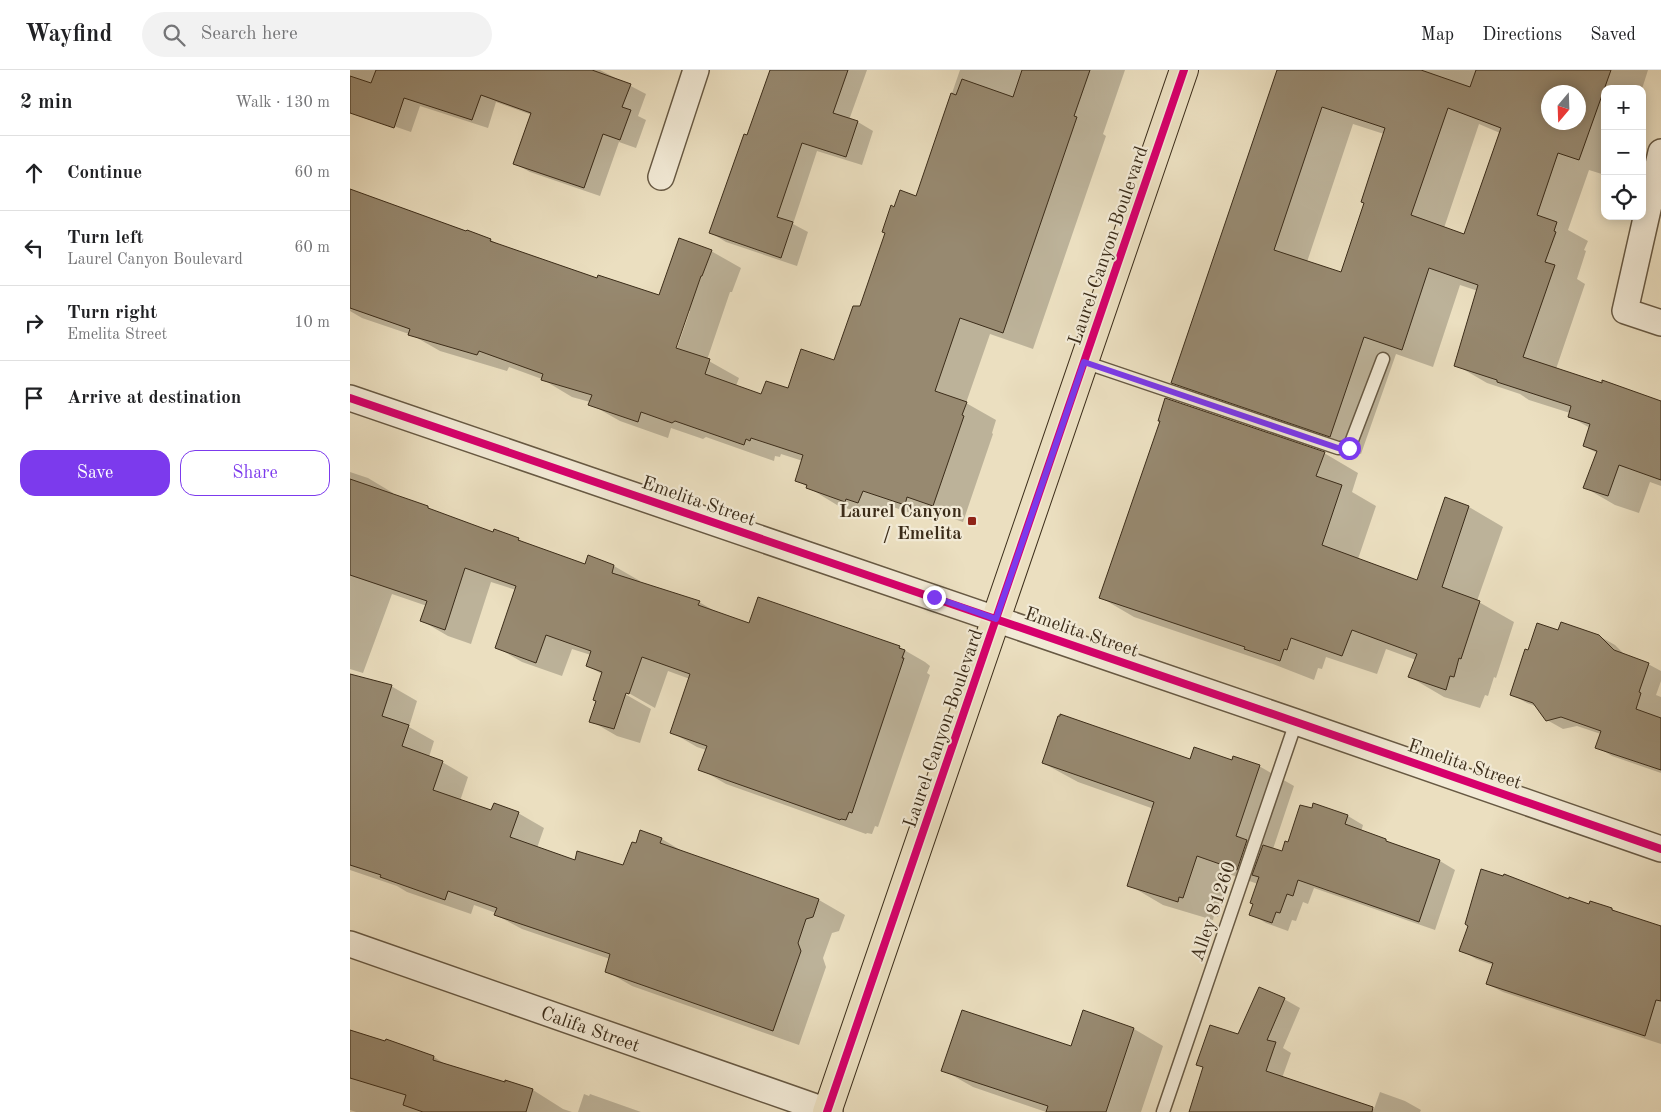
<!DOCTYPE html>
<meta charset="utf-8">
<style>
body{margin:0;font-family:"Old Standard TT",serif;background:#f2f2f2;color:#202124}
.controls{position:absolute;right:15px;top:15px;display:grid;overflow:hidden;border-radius:10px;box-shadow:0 2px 12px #0003}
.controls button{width:45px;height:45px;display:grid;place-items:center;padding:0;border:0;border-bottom:1px solid #e0e0e0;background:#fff;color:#202124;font:25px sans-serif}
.compass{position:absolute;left:1191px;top:15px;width:45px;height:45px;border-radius:50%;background:#fff;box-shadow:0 2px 12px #0003;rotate:199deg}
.stop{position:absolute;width:15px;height:15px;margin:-11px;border:4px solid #7c3aed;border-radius:50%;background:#fff}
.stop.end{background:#7c3aed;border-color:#fff;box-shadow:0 1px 5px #0008}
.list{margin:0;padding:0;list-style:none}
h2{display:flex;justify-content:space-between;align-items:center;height:65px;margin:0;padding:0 20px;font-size:21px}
h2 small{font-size:16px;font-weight:400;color:#757577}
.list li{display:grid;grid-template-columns:32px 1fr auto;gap:15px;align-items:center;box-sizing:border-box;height:75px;padding:0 20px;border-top:1px solid #e0e0e0}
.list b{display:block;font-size:19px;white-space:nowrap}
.list p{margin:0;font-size:16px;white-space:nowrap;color:#757577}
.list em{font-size:16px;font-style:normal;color:#757577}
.actions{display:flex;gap:10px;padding:15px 20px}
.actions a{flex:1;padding:11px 0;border:1px solid #7c3aed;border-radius:15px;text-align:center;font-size:18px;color:#7c3aed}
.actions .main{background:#7c3aed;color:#fff}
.icon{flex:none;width:28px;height:28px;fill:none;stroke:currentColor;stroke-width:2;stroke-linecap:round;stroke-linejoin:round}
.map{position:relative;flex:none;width:1311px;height:1042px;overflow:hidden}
header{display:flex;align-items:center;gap:30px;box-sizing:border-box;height:70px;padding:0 25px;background:#fff;border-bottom:1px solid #e0e0e0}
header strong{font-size:24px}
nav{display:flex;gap:28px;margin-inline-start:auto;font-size:18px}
.search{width:350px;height:45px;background:#f2f2f2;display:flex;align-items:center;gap:12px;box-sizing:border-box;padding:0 18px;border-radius:28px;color:#757577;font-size:19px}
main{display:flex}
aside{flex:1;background:#fff}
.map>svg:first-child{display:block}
</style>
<header>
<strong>Wayfind</strong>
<div class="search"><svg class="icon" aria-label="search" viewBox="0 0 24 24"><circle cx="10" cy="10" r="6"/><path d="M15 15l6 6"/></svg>Search here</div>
<nav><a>Map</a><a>Directions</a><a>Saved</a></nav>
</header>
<main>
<aside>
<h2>2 min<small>Walk · 130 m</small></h2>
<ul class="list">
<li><svg class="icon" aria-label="ahead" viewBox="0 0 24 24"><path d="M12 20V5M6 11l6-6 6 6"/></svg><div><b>Continue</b></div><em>60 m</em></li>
<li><svg class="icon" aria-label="left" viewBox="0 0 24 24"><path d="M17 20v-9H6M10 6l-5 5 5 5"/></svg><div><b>Turn left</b><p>Laurel Canyon Boulevard</p></div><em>60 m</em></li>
<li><svg class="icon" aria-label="right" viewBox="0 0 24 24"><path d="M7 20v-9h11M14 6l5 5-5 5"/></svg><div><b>Turn right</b><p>Emelita Street</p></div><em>10 m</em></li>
<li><svg class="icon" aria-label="arrive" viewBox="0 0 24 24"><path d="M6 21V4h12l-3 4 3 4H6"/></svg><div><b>Arrive at destination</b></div></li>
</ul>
<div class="actions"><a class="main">Save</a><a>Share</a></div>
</aside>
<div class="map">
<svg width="1311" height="1042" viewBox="0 0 1311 1042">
<rect width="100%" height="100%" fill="#ebdfc0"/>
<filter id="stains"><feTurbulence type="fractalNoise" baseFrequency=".004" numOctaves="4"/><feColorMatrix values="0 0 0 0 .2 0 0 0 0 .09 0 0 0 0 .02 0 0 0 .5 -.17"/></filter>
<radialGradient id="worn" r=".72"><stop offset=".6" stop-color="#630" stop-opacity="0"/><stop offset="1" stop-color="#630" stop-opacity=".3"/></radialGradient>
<path fill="#0003" fill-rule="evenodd" d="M0,0H250L296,24L288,46L296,50L286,78L269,72L250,126L180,102L164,93L182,45L146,32L138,58L70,36L61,62L0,41Z
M439,0H517L499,50L508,52L523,61L512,95L467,81L443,154L458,162L447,196L376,172L361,163L398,67Z
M610,0H775L753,64L756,66L683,279L640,264L616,333L646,350L642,363L643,364L613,452L587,443L584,451L543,437L538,449L526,445L525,448L487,435L446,410L453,391L431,384L430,387L425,386L424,391L356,367L353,369L321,358L318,368L270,351L240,334V332L222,327L192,309L159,297L157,301L90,281L62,265L12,248L0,241V120L141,170L154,178L248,210L309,226L361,181L391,198L382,222H380L357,290L389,308L386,316L412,325L438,320L485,292L511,237L545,138L566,127ZM337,241H340L325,284L323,283Z
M929,0H1298L1292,19H1255V105L1239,100L1218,160L1238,171L1234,180L1236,181L1227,209L1235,214L1206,299L1311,332V416L1300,412L1289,443L1265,435L1234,417L1247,383L1234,376L1240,358L1219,346L1220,343L1179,330L1170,324L1137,313L1106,295L1128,221L1110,215L1083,297L1046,284L1011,384L853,330L822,312ZM1198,22H1228V52H1198ZM1003,54L1034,64L1015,133L992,204L957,192ZM1129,54L1150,63L1115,165L1094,158Z
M974,383L1008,403L1002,422L1026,436L1008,489L1068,511L1095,429L1119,437L1153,457L1127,531L1164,552L1146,608L1144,607L1138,626L1135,625L1130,638L1094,627L1060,607L1066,590L1036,579L1027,604L976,587L972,599L968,598L964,610L923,594L784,547L750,527Z
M0,402L18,408L43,423L42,425L78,438L85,442L144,463L168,469L182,477L236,495L239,487L264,496L290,511L289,513L349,532L370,544L400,554L549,577L575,592L580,596L577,603L580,605L528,757L525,756L522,764L517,763L516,764L376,714L350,699L356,680L347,677L321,662L340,609L318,601L305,638L275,621V624L301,639L290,673L267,666L241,651L247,631L252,604L238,596L241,585L222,579L212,606L172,592L146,577L166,520L141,512L121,574L98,566L72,551L77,536L42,524L13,603L0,599Z
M1209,562L1249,566L1265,575L1275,585L1298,594L1311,601V611L1306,625L1311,627V703L1262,686L1247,677L1251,664L1227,656L1213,659L1197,650L1188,637L1177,633L1161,624L1179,581Z
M0,605L41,616L67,631L59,657L84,671L79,687L92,692L118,707L110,731L142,742L168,743L194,758L187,778L226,791L274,796L286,775L291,762L312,769L337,784L469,830L495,845L489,861L482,863L473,888L476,897L449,975L282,916L256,901L260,889L172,859L146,845V843L124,835L121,844L57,822L47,816L0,800Z
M841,690L883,692L909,696L944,716L923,779L933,783L962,740L964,735L998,746L1013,755L1011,762L1090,791L1105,800L1085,860L964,818L958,834L953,832L946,851L942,850L938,861L916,853L901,844L908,814L882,805L868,847L864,845L863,850L813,835L779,815L804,739L728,712L693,693Z
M1220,830L1262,839L1269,844L1311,857V974L1153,922L1137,914L1143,895L1126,889L1111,880Z
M934,929L950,938L933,978L941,983L932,1008L1024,1039L1030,1022L1055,1031L1071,1040L1070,1042H840L889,966Z
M734,942L784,959L813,976L791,1042H696L623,1017L593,1000L722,978Z
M0,960L84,987L98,996L155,1014L156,1011L183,1020L213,1039L222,1042H6L0,1040Z
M234,1024L239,1026L240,1024L291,1042H228Z"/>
<path fill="#978970" stroke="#3b2c19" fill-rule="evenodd" d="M26,0H242L281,14L272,37L281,40L270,70L253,64L234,118L163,94L181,43L131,25L122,50L54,28L44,58L0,43V6L21,13Z
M420,0H498L483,43L508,51L496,87L452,73L427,147L443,152L431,188L359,163L394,64L397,65Z
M672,0H740L724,46L727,47L653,263L610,248L585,321L617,332L612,345L614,346L583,436L557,427L555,435L513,421L508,433L496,429L495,432L456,418L457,415L445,411L453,385L401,368L400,371L396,369L394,375L325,351L322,353L291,342L288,352L238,335L242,325L191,310L193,304L129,281L127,285L58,265L60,259L0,238V119L116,161L117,160L141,169L140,171L247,208L248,205L309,225L329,168L362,180L352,206H351L326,278L360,289L355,304L411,324L416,311L438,318L451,279L484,290L503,236H510L535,163L532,162L541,135L544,137L550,120L566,126L601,23L606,25L612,9L663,27Z
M927,0H1071L1120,17L1126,0H1261L1229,90L1208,83L1187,145L1207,152L1204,161L1206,162L1195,192L1205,195L1173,287L1252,313V310L1311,331V410L1269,395L1258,426L1233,418L1247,381L1233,376L1240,354L1218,347L1221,336L1147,312V310L1104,296L1128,215L1079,198L1052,280L1014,267L980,367L821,313ZM1198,22H1228V52H1198ZM972,37L1035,58L1011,132L1014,133L991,202L924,180ZM1098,38L1151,58L1114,164L1061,145Z
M815,328L975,382L966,406L992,415L972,475L1067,510L1095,427L1119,436L1092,517L1130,531L1111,589L1109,588L1104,607L1100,606L1096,620L1058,607L1067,584L1002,560L992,586L941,568L937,580L934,579L930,591L894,579L895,577L749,528L810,351H808Z
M0,409L78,436V438L143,462L144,459L169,468L168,470L235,494L238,485L264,495L262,503L350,531L348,535L399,553L408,527L550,576L549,578L555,580L552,588H554L502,743L499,742L496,750L491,749L490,750L348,700L357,676L320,663L340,604L292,587L279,624L276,623L264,659L239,652L246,631L243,630L252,602L236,596L241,581L196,565L186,593L145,578L166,516L115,498L95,560L70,551L77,531L0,505Z
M1211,552L1249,565L1264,580L1299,593L1289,622L1291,623L1286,639L1311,648V700L1245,678L1251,661L1211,647L1196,651L1183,633L1160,625L1175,579L1178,580L1187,553L1208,560Z
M0,604L42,615L32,646L59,655L52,676L93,691L83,720L141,740L144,733L169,742L160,767L225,790L227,781L273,795L282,772L286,773L290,760L312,768L310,773L469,829L463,847L456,849L448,873L451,881L423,961L255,902L260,884L144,845L147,838L98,821L95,830L30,807L31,805L0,795Z
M710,644L840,689L844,677L882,690L883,686L910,695L886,766L897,770L887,800L847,786L833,828L829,827L828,832L777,816L804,732L692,693L708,646H710Z
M963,733L998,745L995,754L1036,769V771L1090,790L1069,852L948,810L943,826L937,824L930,843L926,842L922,853L899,845L903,834L900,833L909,807L902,805L913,775L932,781L935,771L938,772L950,735L962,738Z
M1131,799L1153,806L1154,804L1219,829V827L1239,834L1240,831L1262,838V840L1311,856V931L1306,930L1295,966L1136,914L1143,893L1109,881L1118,856L1115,854Z
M909,917L935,928L917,970L926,972L916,1001L1023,1037L1022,1042H839L853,997L846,995L860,955L888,964Z
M612,940L721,976L733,940L784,958L756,1042H696L698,1036L591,1001Z
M0,960L35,971L36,969L84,986L83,990L155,1012V1010L183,1019L176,1042H73L53,1035L56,1025L0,1008Z"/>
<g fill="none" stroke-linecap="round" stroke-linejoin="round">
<g stroke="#675943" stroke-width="15">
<path id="lane" d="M734,292L988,378H999L1033,289
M813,1042L946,652"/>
</g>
<g stroke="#675943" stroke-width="28">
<g id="street">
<path d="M1311,82L1275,241L1311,253"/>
<path d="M311,107L346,0"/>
<path d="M0,328L946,652L1311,779"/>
<path id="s1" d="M0,874L480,1042"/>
</g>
</g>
<g stroke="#3b2c19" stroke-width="30">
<path id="primary" d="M477,1042L834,0"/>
</g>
<use href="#lane" stroke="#f2ead6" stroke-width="12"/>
<use href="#street" stroke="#f2ead6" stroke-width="25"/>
<use href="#primary" stroke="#ebdfc0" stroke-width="28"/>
<g stroke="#f2ead6" stroke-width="11">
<path id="cycleway" d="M0,328L946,652L1311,779
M477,1042L834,0"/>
</g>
<use href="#cycleway" stroke="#d6006c" stroke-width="8"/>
</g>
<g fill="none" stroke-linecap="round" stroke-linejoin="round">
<path stroke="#7c3aed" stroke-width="6" d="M584,527L646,549L734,292L988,378H999"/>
</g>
<rect fill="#8f2418" stroke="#f2ead6" stroke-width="2" x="617" y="446" width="10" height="10" rx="2.5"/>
<g text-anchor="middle" stroke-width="4.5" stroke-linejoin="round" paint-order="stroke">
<g font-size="19" fill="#3b2c19" stroke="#f2ead6">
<text transform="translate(757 175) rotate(-71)" y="7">Laurel Canyon Boulevard</text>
<text transform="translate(349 430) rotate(19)" y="7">Emelita Street</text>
<text transform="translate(732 561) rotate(19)" y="7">Emelita Street</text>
<text transform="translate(592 658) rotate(-71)" y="7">Laurel Canyon Boulevard</text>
<text transform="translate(1115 693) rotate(19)" y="7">Emelita Street</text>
<text transform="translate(862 841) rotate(-71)" y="7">Alley 81260</text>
<text dy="7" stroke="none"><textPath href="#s1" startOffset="255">Califa Street</textPath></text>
</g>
<g font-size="19" font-weight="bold" fill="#3b2c19" stroke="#f2ead6" text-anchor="end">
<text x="612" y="447">Laurel Canyon<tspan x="612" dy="22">/ Emelita</tspan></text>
</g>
</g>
<rect width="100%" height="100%" filter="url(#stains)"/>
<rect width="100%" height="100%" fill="url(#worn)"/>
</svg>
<div class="controls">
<button>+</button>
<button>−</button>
<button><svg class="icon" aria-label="locate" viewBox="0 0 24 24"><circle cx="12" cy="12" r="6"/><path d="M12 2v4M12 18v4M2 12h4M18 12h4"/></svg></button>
</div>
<svg class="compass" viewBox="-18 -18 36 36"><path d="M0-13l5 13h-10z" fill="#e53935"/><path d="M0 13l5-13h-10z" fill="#757577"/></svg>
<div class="stop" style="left:999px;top:378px"></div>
<div class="stop end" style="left:584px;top:527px"></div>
</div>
</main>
